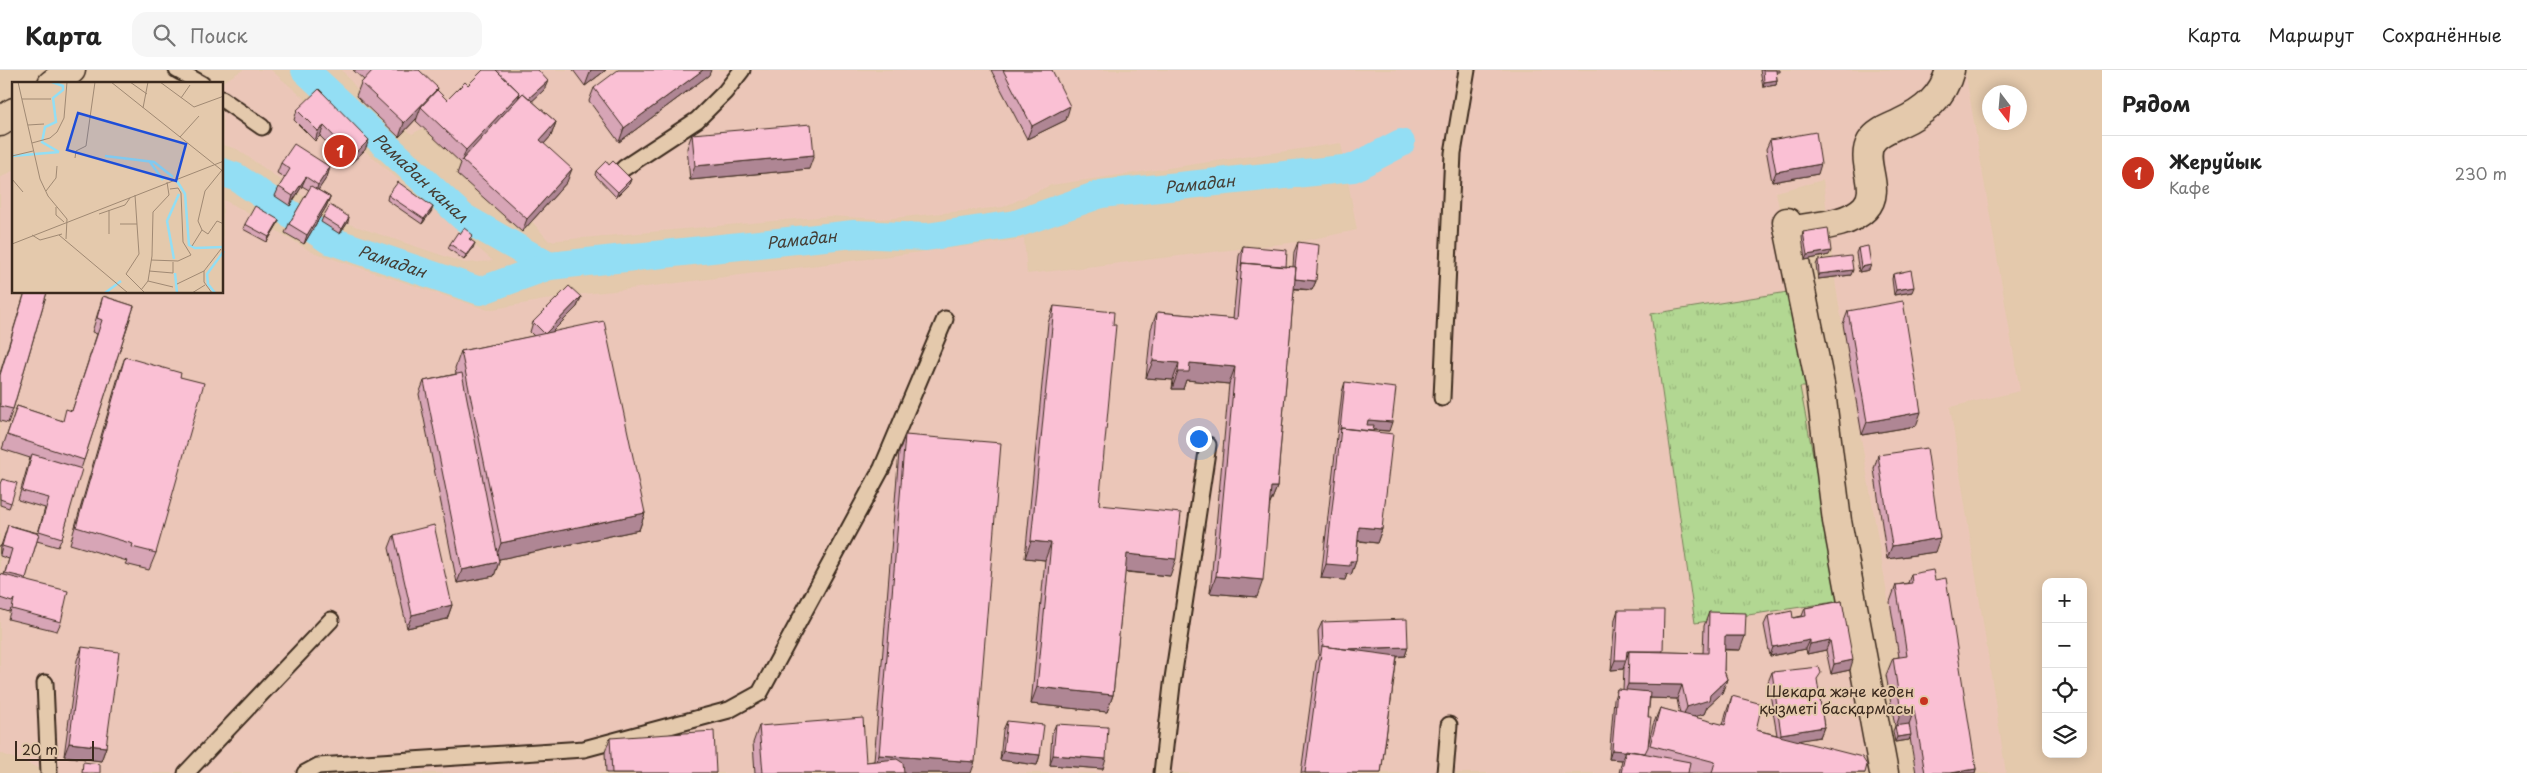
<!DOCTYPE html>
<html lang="ru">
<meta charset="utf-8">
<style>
body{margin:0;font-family:"Playpen Sans",sans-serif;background:#f6f6f6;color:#222}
.controls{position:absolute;right:15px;bottom:15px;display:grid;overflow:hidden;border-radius:10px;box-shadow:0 2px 12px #0003}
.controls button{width:45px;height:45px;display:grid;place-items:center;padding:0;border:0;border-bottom:1px solid #e0e0e0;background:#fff;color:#222;font:25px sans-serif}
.compass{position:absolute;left:1982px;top:15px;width:45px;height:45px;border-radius:50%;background:#fff;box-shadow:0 2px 12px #0003;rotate:164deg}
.scale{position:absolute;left:15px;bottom:12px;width:79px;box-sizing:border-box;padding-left:5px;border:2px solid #3b2a1e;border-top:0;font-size:14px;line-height:18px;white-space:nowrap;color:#3b2a1e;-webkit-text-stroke:4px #e4c9ac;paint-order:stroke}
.you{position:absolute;left:1198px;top:368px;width:18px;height:18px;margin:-12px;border:4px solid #fff;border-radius:50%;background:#1a73e8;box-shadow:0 0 0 8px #1a73e833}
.badge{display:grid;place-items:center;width:32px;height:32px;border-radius:50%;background:#c8321e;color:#fff;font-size:16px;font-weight:700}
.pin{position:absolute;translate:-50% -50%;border:2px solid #fff;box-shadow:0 1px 5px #0006}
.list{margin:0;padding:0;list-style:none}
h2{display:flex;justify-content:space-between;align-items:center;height:65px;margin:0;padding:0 20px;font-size:21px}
h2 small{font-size:16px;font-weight:400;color:#767676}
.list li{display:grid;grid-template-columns:32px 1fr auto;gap:15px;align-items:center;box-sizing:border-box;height:75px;padding:0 20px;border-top:1px solid #e0e0e0}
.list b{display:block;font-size:19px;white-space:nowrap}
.list p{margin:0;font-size:16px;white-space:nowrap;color:#767676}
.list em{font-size:16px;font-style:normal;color:#767676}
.icon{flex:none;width:28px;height:28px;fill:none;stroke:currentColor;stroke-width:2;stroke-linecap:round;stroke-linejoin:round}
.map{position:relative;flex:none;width:2102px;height:703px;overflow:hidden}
header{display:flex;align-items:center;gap:30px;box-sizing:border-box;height:70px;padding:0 25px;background:#fff;border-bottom:1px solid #e0e0e0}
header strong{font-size:24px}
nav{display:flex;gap:28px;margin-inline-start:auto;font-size:18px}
.search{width:350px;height:45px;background:#f6f6f6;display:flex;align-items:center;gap:12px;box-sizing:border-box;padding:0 18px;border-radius:15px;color:#767676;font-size:19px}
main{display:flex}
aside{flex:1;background:#fff}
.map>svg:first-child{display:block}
</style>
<header>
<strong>Карта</strong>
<div class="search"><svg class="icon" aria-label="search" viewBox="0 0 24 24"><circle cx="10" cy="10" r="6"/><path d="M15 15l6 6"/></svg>Поиск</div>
<nav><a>Карта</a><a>Маршрут</a><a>Сохранённые</a></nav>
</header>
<main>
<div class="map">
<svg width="2102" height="703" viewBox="0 0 2102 703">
<defs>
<pattern id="grass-tufts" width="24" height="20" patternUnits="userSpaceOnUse" patternTransform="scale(1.25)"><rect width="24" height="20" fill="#b2d792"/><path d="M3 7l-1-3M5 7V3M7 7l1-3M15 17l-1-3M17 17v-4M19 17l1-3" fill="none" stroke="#9ab97d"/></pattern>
</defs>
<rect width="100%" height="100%" fill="#e4c9ac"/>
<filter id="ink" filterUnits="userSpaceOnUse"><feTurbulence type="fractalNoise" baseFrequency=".02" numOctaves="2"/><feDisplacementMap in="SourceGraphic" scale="10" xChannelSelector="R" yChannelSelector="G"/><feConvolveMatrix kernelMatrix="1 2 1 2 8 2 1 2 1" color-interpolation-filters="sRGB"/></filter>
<g filter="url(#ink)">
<path fill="#ebc6b8" d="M243,0H271L493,191L465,193L337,150L237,79L223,75L222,14H219Z
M342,0H1965L2020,321L1950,337L2006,703H1917L1836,217L1823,110L1776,122L1794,221L1652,244L1695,553L1841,531L1868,703H52L0,683V108L14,100V222H222L223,130L234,135L312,182L488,240L573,225L614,221L1024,169L1027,204L1298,172L1357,160L1341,73L1051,115L1003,137L882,149L829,146L549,171L442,48L412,64L357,19Z"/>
<path fill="url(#grass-tufts)" stroke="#768058" d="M1794,221L1810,317H1800L1841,531L1695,553L1651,244Z"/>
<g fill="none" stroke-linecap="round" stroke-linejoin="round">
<g stroke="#93def4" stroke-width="28">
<path id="s1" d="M305,0L463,147L549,196"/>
<path id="s2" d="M222,102L236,107L329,170L480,221L549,196L854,164L926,167L1016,154L1101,124L1353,98L1401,73"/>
</g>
<g stroke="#3b2a1e" stroke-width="19">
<path id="lane" d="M177,0L202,14
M222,29L262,57
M624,98L697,50L725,22L742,0
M1442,328L1453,83L1467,0
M45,613L49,703
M186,703L331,550
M305,703L318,696L584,679L729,640L760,623L882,398L945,249
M1162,703L1172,615L1208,375
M1445,703L1449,655"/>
</g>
<g stroke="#3b2a1e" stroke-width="31">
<path id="street" d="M1787,152L1820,314L1837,451L1884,703
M1789,161C1813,156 1848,156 1865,138C1883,119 1859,92 1871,72C1877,62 1890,58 1900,53C1924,42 1943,27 1950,0"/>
</g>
<g stroke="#3b2a1e" stroke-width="31">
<path id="highway" d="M52,14L71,0
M0,52L14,42"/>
</g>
<use href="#lane" stroke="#e4c9ac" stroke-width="15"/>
<use href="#street" stroke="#e4c9ac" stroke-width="28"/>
<use href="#highway" stroke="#e4c9ac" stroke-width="28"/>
</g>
<path fill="#d7a5b6" stroke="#3b2a1e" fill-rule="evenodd" d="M353,0H419L437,20L447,30L468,15L544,20L532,31L556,52L551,66L544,74L567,112L522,162L457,104L461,93L416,51L417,48L399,67L356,26L361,13L364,10Z
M573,0H606L585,16Z
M991,0H1052L1066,50L1027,69Z
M1760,0H1780V2H1776L1777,10L1776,15L1763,17Z
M709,5L619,72L589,31L594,18Z
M297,40L365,80L349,95L320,66L315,71L294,50Z
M692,64L809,99L690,110L687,78Z
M1770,70L1818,104L1772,112L1766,79Z
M281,93L330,97L327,107L318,120L330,127L326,137L304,174L285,163L289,154L309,120L302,116L290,136L275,126L279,117L285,108L277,103Z
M609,95L631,109L629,114L616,127L595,105L596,101Z
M388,125L433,137L431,142L422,154L387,130Z
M323,147L348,152L340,164L321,152Z
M279,150L277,155L267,172L243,159L245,154Z
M1803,162L1829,185L1805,190L1802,167Z
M471,169V170L473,178L464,190L448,178L450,174Z
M1298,172L1316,211L1312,220L1294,219L1277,417L1270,434L1257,527L1210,523L1229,314L1186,310L1183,319H1172L1173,310L1146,308L1151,259L1157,242L1233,249L1239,186L1243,176L1286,197H1293L1294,182Z
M1858,178L1869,200L1859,202L1856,183Z
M1818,190L1851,205L1818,209L1816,195Z
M1893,204L1912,222L1894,225L1892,209Z
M25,222H47L13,339L8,353L0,351V303Z
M103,226L134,236L81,399L62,468L58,477L37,471L25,510L61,552L57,561L8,549L11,539L9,542L0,539V504L4,505L9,489L0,486V476H1L8,455L38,463L45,438L18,430L30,388L2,379L17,336L62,351L72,341L97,264L92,262Z
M581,227L577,237L552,262L645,443L639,460L499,489V492L494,506L457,513L419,324L424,311L456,304L455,298L461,281L534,266L530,262L533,252Z
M1054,236L1099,435L1170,506L1125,502L1113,625L1107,642L1031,634L1045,490L1025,488L1048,253Z
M1848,241L1916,356L1862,365L1843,254Z
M125,287L156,483L149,500L125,494L127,491L70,474L119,304Z
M1345,312L1389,361L1373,360L1382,459L1377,473L1358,471L1356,491L1351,505L1347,504L1345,510L1321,508L1342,322Z
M905,365L971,703H755L753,673L759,656L866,692L874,691L899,382Z
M1878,385L1935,482L1887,489L1874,399Z
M0,414L11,433L9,438L0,435Z
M394,465L452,535L447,549L407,558L389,478Z
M1911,504L1935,510L1976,699L1975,703H1916L1910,668L1909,670L1895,672L1893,661L1895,656L1886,605L1893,588L1899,587L1890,532L1896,515L1908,513Z
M1842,531L1850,600L1831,604L1826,580L1807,584L1806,579L1770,586L1764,555L1768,546L1793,548L1802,546L1805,538Z
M1618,540L1663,582L1703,583L1704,556L1709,542L1740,580H1724V601L1727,609L1722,623L1707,637L1704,644L1693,647L1723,655L1726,643L1732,626L1756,660L1777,665L1768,612L1772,602L1817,613L1824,657L1820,667L1798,670L1865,703H1619L1622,690L1609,689L1614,629L1617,619L1623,620L1624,597L1623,599L1611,600L1615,549ZM1650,628L1677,629L1680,644L1660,638L1653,655L1648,675V647Z
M1322,552L1408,577L1405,586L1397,587L1381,703H1301L1316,593L1319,583L1318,561Z
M82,577L106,677L101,691L64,686L77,590Z
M1007,651L1040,685L1037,695L1000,690L1003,660Z
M1056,654L1103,699L1050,695L1052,663Z
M610,668L716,703H606L605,682Z"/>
<path fill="#af8694" stroke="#3b2a1e" d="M591,0H606L585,16Z
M703,0H711L709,5L619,72L624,58Z
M1777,10L1776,15L1763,17L1764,12Z
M548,11L544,20L525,38L528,29Z
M438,18L433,31L421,37L417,48L399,67L404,53Z
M520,23L515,37L462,91L466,80Z
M1070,36L1066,50L1027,69L1032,56Z
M556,52L551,66L535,84L540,70Z
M324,56L320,66L315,71L318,61Z
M369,70L365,80L349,95L353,86Z
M814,85L809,99L690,110L695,96Z
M1821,94L1818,104L1772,112L1776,102Z
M330,97L327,107L315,125L318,115Z
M572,99L567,112L522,162L527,149Z
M306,107L302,116L290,136L293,126Z
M631,109L629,114L616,127L618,122Z
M330,127L326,137L304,174L307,165Z
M433,137L431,142L422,154L424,149Z
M349,147L348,152L340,164L342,159Z
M279,150L277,155L267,172L269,167Z
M475,173L473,178L464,190L466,185Z
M1831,181L1829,185L1805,190L1807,185Z
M1871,195L1869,200L1859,202L1861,197Z
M1853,200L1851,205L1818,209L1819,204Z
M1294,209L1316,211L1312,220L1291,218Z
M1914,217L1912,222L1894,225L1896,220Z
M581,227L577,237L541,273L545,264Z
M1153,291L1179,293L1173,310L1146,308Z
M1190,293L1235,297L1229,314L1186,310L1183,319H1172L1178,302Z
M1921,342L1916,356L1862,365L1867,352Z
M1368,350L1392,352L1389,361L1364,359Z
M1271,417H1277L1270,434H1265Z
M645,443L639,460L495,490L501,473Z
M1359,457L1382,459L1377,473L1354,470Z
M1940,468L1935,482L1887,489L1892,476Z
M1031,471L1051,473L1045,490L1025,488Z
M1127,484L1176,489L1170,506L1121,501Z
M1350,491H1356L1351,505L1347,504L1345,510L1321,508L1326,494Z
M499,492L494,506L457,513L462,500Z
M1216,506L1263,510L1257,527L1210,523Z
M452,535L447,549L407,558L412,545Z
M1725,566H1745L1740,580L1720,579Z
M1810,570L1806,579L1770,586L1773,577Z
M1830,570L1826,580L1807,584L1810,574Z
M1408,577L1405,586L1320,589L1323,580Z
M1627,581H1629L1623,599L1611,600L1615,590Z
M1853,590L1850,600L1831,604L1834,594Z
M1727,609L1722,623L1707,637L1704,644L1682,650L1687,637L1710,625Z
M1628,614L1682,615L1677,629L1623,627Z
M1037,617L1113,625L1107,642L1031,634Z
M1914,640L1908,657L1895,659L1901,642Z
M1824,657L1820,667L1778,674L1781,664Z
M1911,665L1909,670L1895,672L1897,667Z
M69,673L106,677L101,691L64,686Z
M1612,680L1625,681L1622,690L1609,689Z
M1003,681L1040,685L1037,695L1000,690Z
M879,685L975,692L971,703H892L873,702Z
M1053,685L1106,689L1103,699L1050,695Z
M1976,699L1975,703H1951Z"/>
<path fill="#fac0d4" stroke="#3b2a1e" d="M373,0H419L438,18L404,53L361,13Z
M483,0H496L520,23L466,80L421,37L437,20L447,30L465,12L468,15Z
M496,0H538L548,11L529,28L523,23L519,27L520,23Z
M618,0H703L624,58L594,18Z
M1003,0H1052L1070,36L1032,56Z
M1763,0H1776L1777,10L1764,12Z
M319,19L369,70L353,86L324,56L318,61L297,40Z
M523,23L556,52L540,70L572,99L527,149L462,90Z
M811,54L814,85L695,96L692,64Z
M1816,62L1821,94L1776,102L1770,70Z
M294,74L330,97L318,115L306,107L293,126L279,117L290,99L281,93Z
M606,91L609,95L613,91L631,109L618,122L596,101Z
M398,112L433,137L424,149L388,125Z
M311,116L330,127L307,165L289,154Z
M330,135L349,147L342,159L323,147Z
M255,136L279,150L269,167L245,154Z
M464,158L473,165L469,169L475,173L466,185L450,174L458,162L460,164Z
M1828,158L1831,181L1807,185L1803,162Z
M1298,172L1319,175L1316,211L1295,209L1296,197H1295Z
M1243,176L1287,180L1286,197L1242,193L1241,197Z
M1868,176L1871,195L1861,197L1858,178Z
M1851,186L1853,200L1819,204L1818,190Z
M1242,193L1296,197L1277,417H1271L1263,510L1216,506L1235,297L1190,293L1189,302H1178L1179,293L1153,291L1157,242L1237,249Z
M1911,200L1914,217L1896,220L1893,204Z
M569,216L581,227L545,264L533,252Z
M25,222H47L13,339L0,336V305Z
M103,226L134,236L84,390L7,365L17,336L63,351L66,339L72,341L102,250L97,248Z
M1903,231L1921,342L1867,352L1848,241Z
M1054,236L1114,242L1113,255H1116L1099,435L1181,443L1176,489L1127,484L1113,625L1037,617L1051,473L1031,471Z
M604,251L645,443L501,473L461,281Z
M125,287L181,303L180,307L204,313L156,483L132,477L133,474L76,457Z
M462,303L499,492L462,500L424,311Z
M1345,312L1396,318L1392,352L1368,350L1367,355H1374L1373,361L1341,358L1340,360Z
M1341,358L1393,364L1382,459L1359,457L1356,491H1350V496L1326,494Z
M905,365L1001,373L975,692L879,685Z
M1927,378L1940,468L1892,476L1878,385Z
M32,384L82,399L62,468L39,461L49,428L22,421Z
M2,409L17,413L11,433L0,429V414Z
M8,455L39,464L26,508L5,503L12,479L2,476Z
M434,455L452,535L412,545L394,465Z
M0,476L2,477L0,484Z
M1933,500L1935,510L1946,508L1976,699L1951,703H1925L1914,640L1901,642L1893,588L1907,586L1896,515L1912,513L1911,504Z
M0,504L68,521L61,552L12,539L14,529L12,532L0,528Z
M1842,531L1853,590L1834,594L1830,570L1810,574V570L1773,577L1768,546L1792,541L1793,548L1806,546L1805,538Z
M1618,540H1664L1663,581H1627L1626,590H1615Z
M1709,542L1746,543L1745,566H1725L1724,601L1727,609L1710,625L1709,630L1687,637L1682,615L1628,614L1629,581L1708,583Z
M1407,549L1408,577L1345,579L1323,576L1322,552Z
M1322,576L1397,586L1381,703H1305Z
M82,577L119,582L106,677L69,673Z
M1819,597L1821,603L1817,609L1824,657L1781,664L1772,602Z
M1617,619L1650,622L1648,647H1651L1648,677L1645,683L1612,680Z
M1732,626L1762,634L1756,660L1862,687L1867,695L1865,703H1712L1715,692L1650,675L1660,638L1725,655Z
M863,648L866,692L897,689L903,693L904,703H763L759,656Z
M1007,651L1044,655L1040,685L1003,681Z
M1056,654L1108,657L1106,689L1053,685Z
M1909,654L1911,665L1897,667L1895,656Z
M714,661L716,703H612L610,668Z
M1626,680L1690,692L1688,703H1621Z
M83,692L100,694V703H82Z"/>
</g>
<circle fill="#c8321e" stroke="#e4c9ac" stroke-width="2" cx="1924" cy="631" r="5"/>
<g text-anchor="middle" stroke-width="4" stroke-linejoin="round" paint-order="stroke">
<g font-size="15" fill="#3b2a1e" stroke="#e4c9ac" text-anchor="end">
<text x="1914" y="627">Шекара және кеден<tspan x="1914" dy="17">қызметі басқармасы</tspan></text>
</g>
<g font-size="16" font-style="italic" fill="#443c33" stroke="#e4c9ac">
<text dy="6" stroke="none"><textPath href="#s1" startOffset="158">Рамадан канал</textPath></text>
<text dy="6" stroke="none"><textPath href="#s2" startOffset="1019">Рамадан</textPath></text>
<text dy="6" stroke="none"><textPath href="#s2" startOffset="614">Рамадан</textPath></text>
<text dy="6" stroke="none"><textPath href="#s2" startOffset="194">Рамадан</textPath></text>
</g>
</g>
<g transform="translate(12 12)">
<rect width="211" height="211" fill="#e4c9ac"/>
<path fill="none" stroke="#93def4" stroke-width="2.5" d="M40,0L51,4V8L41,16L44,40L33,45L30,60L47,70M0,74L47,70M93,74L142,80L161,95M138,80L151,98M165,99L173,112L177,163L183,166L212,165M162,177L155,139L167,112M163,191L165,211M93,211L109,199M203,211L196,202L195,192L212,169"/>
<path fill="none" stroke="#a08973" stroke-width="1" d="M6,0L28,97L36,114L55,137L54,157M99,0L212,90M118,0L135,12M148,0L182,25L212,14M169,16L178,3M10,17H39M131,26L136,0M16,43L32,42M168,55L187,34M20,61L38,56L45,50L52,36L55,0M74,64L83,0M0,74L21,69M63,76L64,69L74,64M210,88L193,109L186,139L190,148L196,152L205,139L212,142M0,97L11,110M34,109L44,96L45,84M123,113L127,172L114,192L133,211M44,125V133L52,140M97,128V152M87,132L113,123L118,116M108,142H125M20,153L28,158L50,152M47,153L116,211M0,162L212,79M180,164L190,148M139,178L166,179L179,173L171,160L169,111L166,106L158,107M137,189L161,191V180M192,189V200L200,211M136,199L161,205M165,202L192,189L209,167M129,208L136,199L140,174L141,130L157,113L155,100M180,211L193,203"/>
<path fill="#1d4ed8" fill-opacity="0.15" stroke="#1d4ed8" stroke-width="2.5" d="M66,31L174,62L164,99L55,68Z"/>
<rect width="211" height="211" fill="none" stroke="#3b2a1e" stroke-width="2.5"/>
</g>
</svg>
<div class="controls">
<button>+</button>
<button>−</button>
<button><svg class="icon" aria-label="locate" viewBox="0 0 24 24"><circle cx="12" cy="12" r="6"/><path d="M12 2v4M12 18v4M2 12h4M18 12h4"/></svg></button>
<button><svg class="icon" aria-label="layers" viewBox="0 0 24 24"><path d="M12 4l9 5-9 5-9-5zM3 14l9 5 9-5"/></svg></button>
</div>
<svg class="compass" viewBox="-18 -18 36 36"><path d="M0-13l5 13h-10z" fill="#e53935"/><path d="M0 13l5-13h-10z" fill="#767676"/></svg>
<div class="scale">20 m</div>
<div class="you"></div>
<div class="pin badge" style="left:340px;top:81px">1</div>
</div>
<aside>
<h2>Рядом<small></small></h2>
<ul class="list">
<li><span class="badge">1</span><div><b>Жеруйык</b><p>Кафе</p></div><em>230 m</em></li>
</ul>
</aside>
</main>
